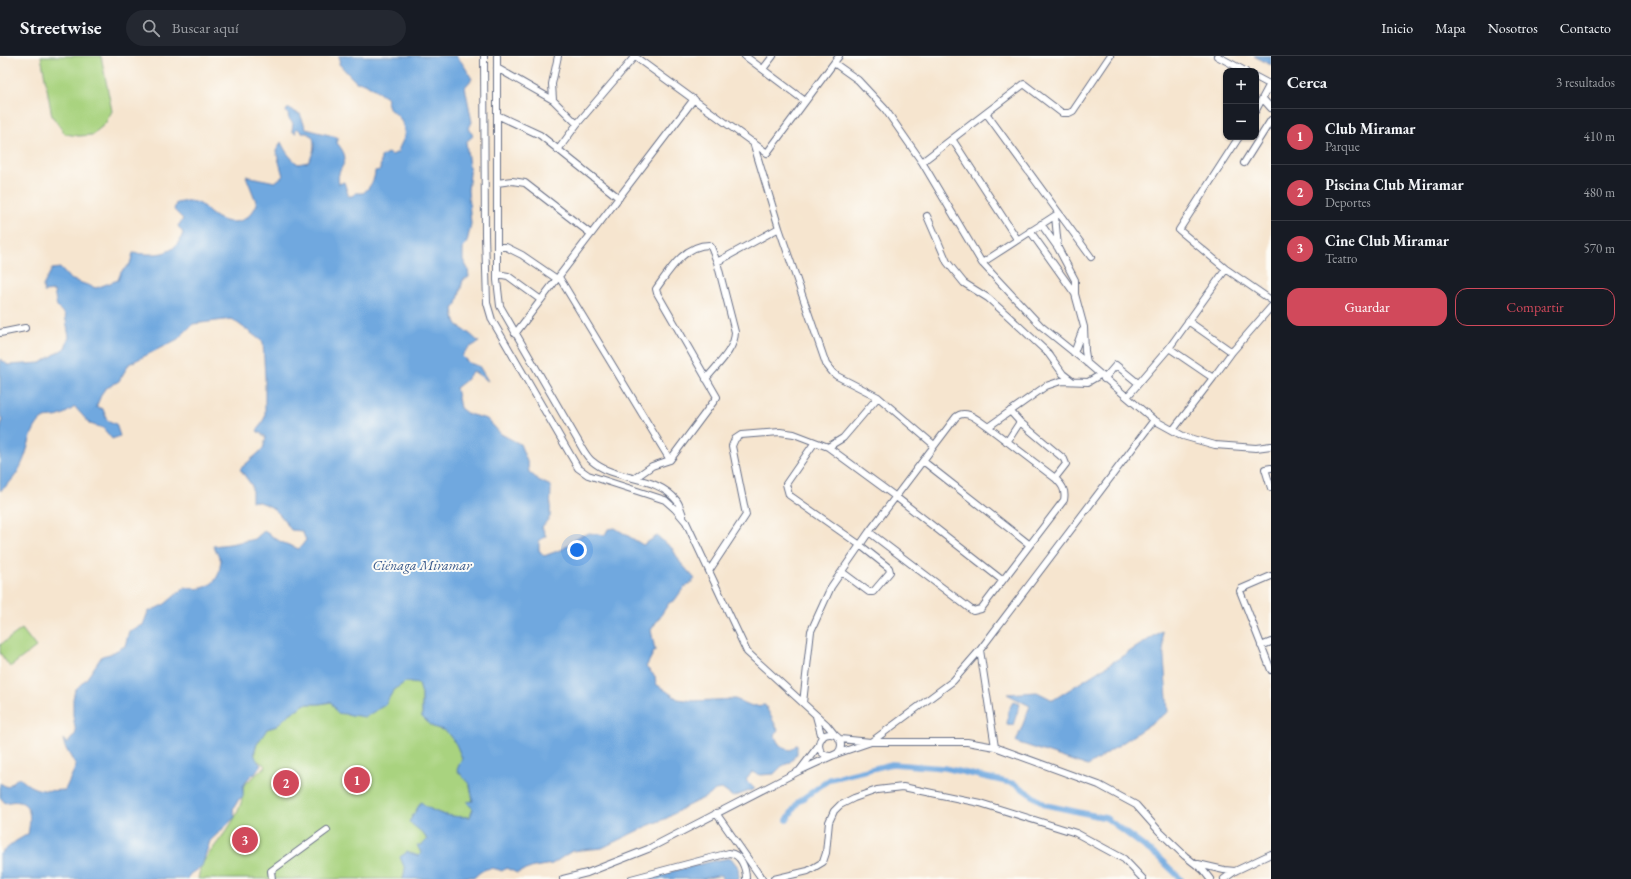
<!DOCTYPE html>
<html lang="es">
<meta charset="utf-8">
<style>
body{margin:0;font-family:"EB Garamond",serif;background:#242831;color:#f1f3f6}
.controls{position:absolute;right:12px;top:12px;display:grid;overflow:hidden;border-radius:8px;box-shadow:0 1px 3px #0004}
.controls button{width:36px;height:36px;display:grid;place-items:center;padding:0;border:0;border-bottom:1px solid #363941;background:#171b24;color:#f1f3f6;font:20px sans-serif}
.you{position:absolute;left:577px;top:494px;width:14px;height:14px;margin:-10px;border:3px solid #fff;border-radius:50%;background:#1a73e8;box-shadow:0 0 0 6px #1a73e833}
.badge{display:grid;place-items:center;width:26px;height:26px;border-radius:50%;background:#d1495b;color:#fff;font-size:13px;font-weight:700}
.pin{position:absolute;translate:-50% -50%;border:2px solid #fff;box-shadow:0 1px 4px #0006}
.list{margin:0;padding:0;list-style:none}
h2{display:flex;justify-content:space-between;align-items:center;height:52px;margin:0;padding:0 16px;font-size:17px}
h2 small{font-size:13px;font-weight:400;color:#9ea1a6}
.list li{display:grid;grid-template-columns:26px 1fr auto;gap:12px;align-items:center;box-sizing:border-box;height:56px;padding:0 16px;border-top:1px solid #363941}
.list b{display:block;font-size:15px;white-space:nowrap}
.list p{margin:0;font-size:13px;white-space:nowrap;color:#9ea1a6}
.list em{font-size:13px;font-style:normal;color:#9ea1a6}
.actions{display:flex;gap:8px;padding:12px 16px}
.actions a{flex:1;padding:9px 0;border:1px solid #d1495b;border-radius:12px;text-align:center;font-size:14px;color:#d1495b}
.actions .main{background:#d1495b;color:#fff}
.icon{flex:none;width:22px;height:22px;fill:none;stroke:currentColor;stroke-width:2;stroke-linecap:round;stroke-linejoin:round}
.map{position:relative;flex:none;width:1271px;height:823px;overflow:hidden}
header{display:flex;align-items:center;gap:24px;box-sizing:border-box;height:56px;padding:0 20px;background:#171b24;border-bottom:1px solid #363941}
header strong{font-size:19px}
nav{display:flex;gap:22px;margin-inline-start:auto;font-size:14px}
.search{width:280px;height:36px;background:#242831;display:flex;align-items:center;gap:10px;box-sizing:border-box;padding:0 14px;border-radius:22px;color:#9ea1a6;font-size:15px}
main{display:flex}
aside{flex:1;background:#171b24}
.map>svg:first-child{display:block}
</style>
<header>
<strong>Streetwise</strong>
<div class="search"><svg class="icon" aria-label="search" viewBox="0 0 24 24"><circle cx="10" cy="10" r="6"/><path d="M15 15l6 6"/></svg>Buscar aquí</div>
<nav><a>Inicio</a><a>Mapa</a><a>Nosotros</a><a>Contacto</a></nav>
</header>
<main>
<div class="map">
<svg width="1271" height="823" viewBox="0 0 1271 823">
<rect width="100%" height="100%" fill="#fdfcf7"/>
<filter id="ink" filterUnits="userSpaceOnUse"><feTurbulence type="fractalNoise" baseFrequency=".025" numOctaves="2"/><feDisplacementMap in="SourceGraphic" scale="8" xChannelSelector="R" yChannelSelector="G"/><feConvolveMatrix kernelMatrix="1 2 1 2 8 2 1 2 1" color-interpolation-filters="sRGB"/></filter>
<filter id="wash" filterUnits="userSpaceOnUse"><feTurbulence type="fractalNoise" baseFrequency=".012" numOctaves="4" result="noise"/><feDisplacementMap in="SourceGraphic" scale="16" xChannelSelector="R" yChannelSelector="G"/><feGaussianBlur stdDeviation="0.9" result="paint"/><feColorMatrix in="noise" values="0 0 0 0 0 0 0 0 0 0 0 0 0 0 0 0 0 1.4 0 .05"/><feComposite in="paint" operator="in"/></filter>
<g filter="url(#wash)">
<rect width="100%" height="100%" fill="#f6e5cf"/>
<path fill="#a9d37f" stroke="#62816e" d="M41,0H101L112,55L105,68L92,79L79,80L65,78L52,60Z
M22,573L36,591L10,611L0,597V589Z
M405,626L419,628L422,638V661L433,671L446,675L456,688L462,702L457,714L470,729L473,745L467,746L473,753L470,761C449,761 438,759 421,747L424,778L427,784C421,790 423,794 420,799C411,810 406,806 403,823H198C199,818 200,813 202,808C217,784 245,760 243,730L266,710L255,703C253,690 260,684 267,673L277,670L288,659L305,648H319L332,646L385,649L393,635Z"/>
<path fill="#70a8df" stroke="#466c9e" d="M338,0H456C463,6 467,15 472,23L465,31L472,66L469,72L473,80L466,86L470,118L468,134L471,168L467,186L463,192V204L468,213L469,221L463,224L457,248L453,253C455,268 455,268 467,276C471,278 475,283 479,286L467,293L462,300L469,307L479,310L488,325L473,315L465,325L456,332L460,352L468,358L487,363L501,378L520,388L528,408L529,416L540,425L551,430L550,461L542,471L546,480L539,485V494L544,500L563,493L578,481L589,477L605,479L608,473L615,472L643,489L657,480L672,492L680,506L695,523L682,534L675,544L669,547L651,574L655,594L646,611L655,620L656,628L678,643L694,645L735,643L752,650L765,649L778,674L775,680C778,689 783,693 791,694L797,688V698L789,707L782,710L774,718L760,719L752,716L746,724L755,733L733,741L722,733L715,734L710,739L683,752L667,762L647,770L602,792L572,795L552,808L534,811L517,817L506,812L502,815C491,810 483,812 475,821H447V823H403L405,813L400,801L407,796L419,800L421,797L417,789H422L427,784L424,778L409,766L421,746C435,759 451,761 470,761L473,753L467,746L473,745L470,729L457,714L462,702L456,688L446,675L433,671L422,661V638L419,628L405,626L393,635L385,649L365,661L337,657L331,646L319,648H305L288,659L277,670L267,673C259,687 247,695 261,709L255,718L251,719L243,730V741L239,743L233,753L235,761L210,785L202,810L190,818L187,823H0V798L16,785L28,778C32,758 31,740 5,747L0,741V727L7,731L19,721C33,736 46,735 65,734L76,710L65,691L63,683L67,688L76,677L73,659V643L75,634L87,622L102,600L110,598L125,590L129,575L143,569L148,556L165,548L185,531C198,535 212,532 218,519C220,515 220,509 221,504L213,490L230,488L255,483L264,475L281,486L299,493L306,484L302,475L291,474C280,458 273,447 252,445V430L240,413L263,393L266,381L257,375L265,361V321L263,286L232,263L193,268L178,283L129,308L119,325L105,333L102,337L96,351L103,353L107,364L116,368L120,380L112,383L103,372L90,368L75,351C70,354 65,358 59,360C54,362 46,360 41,364C31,373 29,389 25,400C20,414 12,427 0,435V378L2,364L0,357V303L8,309L41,307L65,292L69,281L65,259L57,251L54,235L44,236L43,230L52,213L60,212L70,223L96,232L118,224L121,216L130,208L133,197C155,199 175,201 183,177L178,170L183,163L174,154L176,147C183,146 191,144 198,147C203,149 206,153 210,157C227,171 248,169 257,148L246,120L275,126L283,120L276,95L281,86C285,95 290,102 298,108L308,106C314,97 315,91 313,81L307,77H302L297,72L295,74L296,77L292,75L293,67L289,63L288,58L286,56L287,53H291L294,56L300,58L306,73L337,81V87C356,109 334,109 339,128L344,126L348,138L347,140H352L356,137H363C370,132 375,123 375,115L380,114L381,101L387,97L392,99L398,96C399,90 403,86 404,81C406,70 399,58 390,54L387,46L388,42L365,27L356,26L339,8L340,2Z
M1254,0H1271V9Z
M1162,575L1168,656L1088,710L1016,686L1030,650L1007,638L1037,636L1053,644Z
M1013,646L1020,648L1013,669L1007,668L1008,655Z
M282,717L291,720L284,737L276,734Z
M731,802L738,811L739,823H723L722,819L703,823H648V821L718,804Z"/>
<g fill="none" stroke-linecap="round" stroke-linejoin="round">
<path stroke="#70a8df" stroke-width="5.5" d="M787,764L798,746L830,723L892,708L945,712L1015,728L1046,749L1106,762L1158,801L1181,823"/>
</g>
</g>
<g filter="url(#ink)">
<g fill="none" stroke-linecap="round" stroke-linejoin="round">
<g stroke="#686f86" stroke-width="8">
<path id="minor" d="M484,0L485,179L487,247L492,264L578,412L588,419L665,444L675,453L686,466L747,596L827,669L835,679
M497,0V224L500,250L581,390C584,395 587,401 592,405C616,426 656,418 677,445C680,449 681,455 683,459
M558,0L552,28L553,44L577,68
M634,0L767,97L839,0
M745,0L805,45
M1217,0L1245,15
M834,7L858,24L885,53L922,106L982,207L1041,270L1087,307L1154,364L1183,380L1215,389L1256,392L1271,390
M497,12L553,44
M763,13L773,0
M1256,21L1271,29
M1263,43L1271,52
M1256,54L1270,28
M986,57L1091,201
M497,59L540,79L619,142
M1239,81L1179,174L1226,213L1271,244
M952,83L1017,183
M558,94L577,68L635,0
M922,106L1024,28L1062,57H1069L1073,55L1110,0
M1244,107L1271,64
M497,127L512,125L525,127L591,178
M927,160L947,206L964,227L988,242L1006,258L1048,297L1063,318L1072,325
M1055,160L1058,191
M1041,168L1058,192L1075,224V238L1084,271L1085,295L1087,307
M779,172L826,308L833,317L837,320L878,341L843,382L828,391
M1030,175L1075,238
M497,191H506L522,199L557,223
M982,207L1059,157
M497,218L508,220L541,244
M559,221L670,404
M1188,265L1232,296
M0,277L25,272
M515,278L694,43
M1169,292L1226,213
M1074,297L1082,275
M706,323C716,310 735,294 735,276L717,206
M1104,323L1116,309L1138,327
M878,341L934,389
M1127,341L1169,292L1213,322L1232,296L1271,251
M1010,355L1020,366L1064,403L1066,408L1055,422
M1173,374L1213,322
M1007,386L1020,366
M923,405L1030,489
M1271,412L1265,413L1271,432
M635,422L652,410L670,404L717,341L657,237L656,233C669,215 684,189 709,189L711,191L717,206L779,172L753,86
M869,476L973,555L981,553L1064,444C1066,434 1062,429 1055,422L988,371
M709,515L746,459L732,390L735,383L741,379L780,376L794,378L815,386
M842,516L869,536H873L890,516L889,512L860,489L789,439L786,428L815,386L828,391L896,441L1002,524
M1271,520L1241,533L1240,535L1271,614
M1261,590L1271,586
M980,594L995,691
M803,647L811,575L831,531L869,476L956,361C966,352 979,365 988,371L1046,330L1061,325L1088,326L1100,319
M816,660L822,682
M819 689a11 11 0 1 1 22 0a11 11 0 1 1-22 0Z
M840,683L871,686H967L995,691L1099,729L1136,749L1159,775L1185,800L1203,814L1210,823
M800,714L819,689
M716,757L762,823
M1198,808L1224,814L1235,815
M272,823L271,815L327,774
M563,823L587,817L648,793L799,715L836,698L871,686L953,625L980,594L1154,364
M631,823L729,797C741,798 746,812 746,823
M774,823L808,815L823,806L826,797L829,766L834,755L840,749L854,742L877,734L903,731L980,747L1076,777L1124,803L1143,823
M1224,823L1235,815L1271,798"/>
</g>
<use href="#minor" stroke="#fff" stroke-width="6"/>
</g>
</g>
<g text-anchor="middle" stroke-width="4" stroke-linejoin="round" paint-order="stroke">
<g font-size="14" font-style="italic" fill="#39598b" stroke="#fdfcf7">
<text x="422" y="514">Ciénaga Miramar</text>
</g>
</g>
</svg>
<div class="controls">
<button>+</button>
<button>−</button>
</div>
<div class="you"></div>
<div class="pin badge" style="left:357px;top:724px">1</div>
<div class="pin badge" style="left:286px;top:727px">2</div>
<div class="pin badge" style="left:245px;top:784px">3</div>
</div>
<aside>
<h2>Cerca<small>3 resultados</small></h2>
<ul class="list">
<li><span class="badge">1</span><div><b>Club Miramar</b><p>Parque</p></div><em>410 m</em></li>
<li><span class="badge">2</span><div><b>Piscina Club Miramar</b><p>Deportes</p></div><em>480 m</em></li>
<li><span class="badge">3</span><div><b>Cine Club Miramar</b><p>Teatro</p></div><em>570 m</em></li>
</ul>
<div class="actions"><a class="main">Guardar</a><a>Compartir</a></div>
</aside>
</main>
